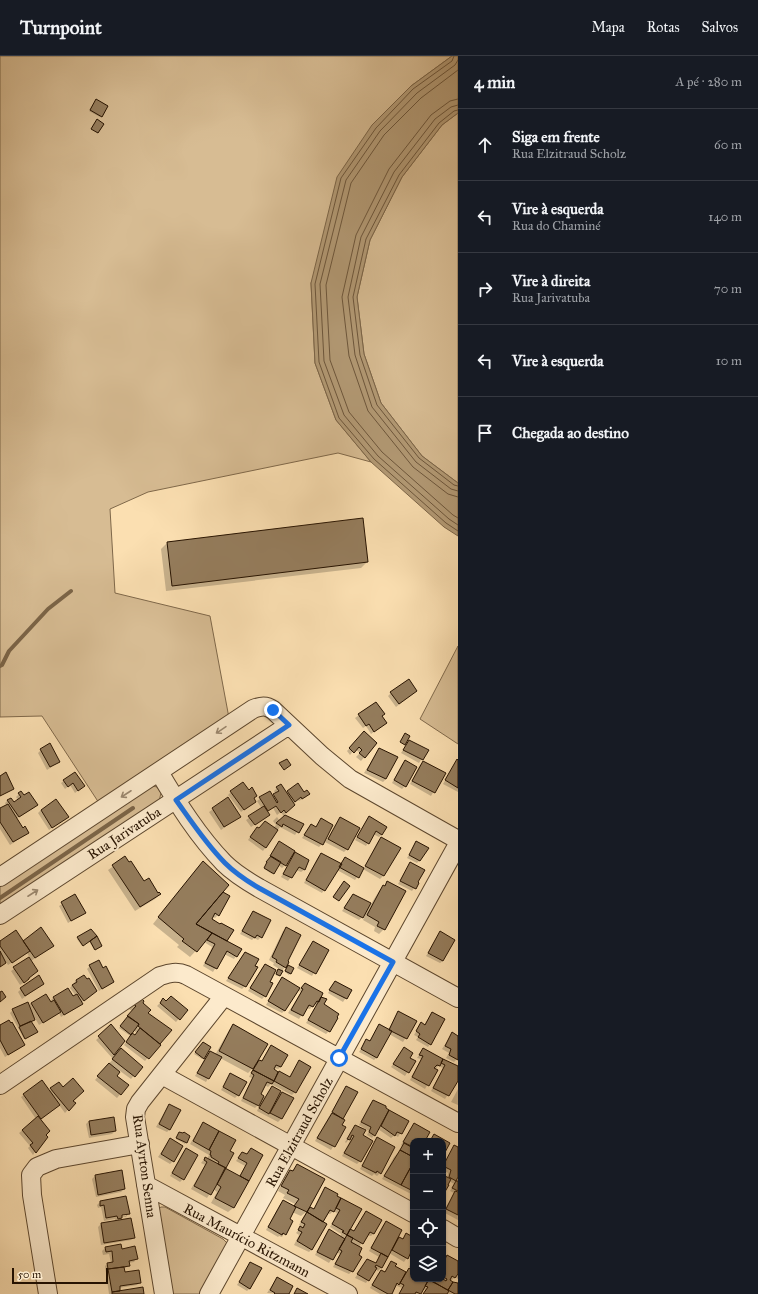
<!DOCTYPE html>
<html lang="pt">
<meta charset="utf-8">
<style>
body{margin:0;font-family:"IM FELL Great Primer",serif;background:#242831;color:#f1f3f6}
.controls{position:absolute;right:12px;bottom:12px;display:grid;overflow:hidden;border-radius:8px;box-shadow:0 1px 3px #0004}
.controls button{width:36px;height:36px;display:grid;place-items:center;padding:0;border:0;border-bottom:1px solid #363941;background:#171b24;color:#f1f3f6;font:20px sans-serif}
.scale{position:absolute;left:12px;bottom:10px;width:96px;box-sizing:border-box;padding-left:4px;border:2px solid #271301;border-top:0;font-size:11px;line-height:14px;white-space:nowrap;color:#271301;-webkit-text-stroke:3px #fceacc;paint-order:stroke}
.stop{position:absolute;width:12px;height:12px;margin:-9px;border:3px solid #1a73e8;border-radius:50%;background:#fff}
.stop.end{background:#1a73e8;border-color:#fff;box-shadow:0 1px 4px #0008}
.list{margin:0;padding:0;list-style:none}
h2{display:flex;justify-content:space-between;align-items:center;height:52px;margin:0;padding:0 16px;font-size:17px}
h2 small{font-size:13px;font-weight:400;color:#9ea1a6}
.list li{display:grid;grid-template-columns:26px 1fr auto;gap:12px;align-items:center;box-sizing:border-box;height:72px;padding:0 16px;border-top:1px solid #363941}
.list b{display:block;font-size:15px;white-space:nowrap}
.list p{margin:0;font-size:13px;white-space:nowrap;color:#9ea1a6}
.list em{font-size:13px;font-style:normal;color:#9ea1a6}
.icon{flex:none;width:22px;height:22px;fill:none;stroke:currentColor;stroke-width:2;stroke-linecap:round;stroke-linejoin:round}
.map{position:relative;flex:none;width:458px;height:1238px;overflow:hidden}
header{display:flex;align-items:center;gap:24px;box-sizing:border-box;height:56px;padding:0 20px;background:#171b24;border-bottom:1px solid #363941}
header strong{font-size:19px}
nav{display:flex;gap:22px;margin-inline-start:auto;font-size:14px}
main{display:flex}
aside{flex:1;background:#171b24}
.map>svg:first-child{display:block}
</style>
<header>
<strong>Turnpoint</strong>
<nav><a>Mapa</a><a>Rotas</a><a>Salvos</a></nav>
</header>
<main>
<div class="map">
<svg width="458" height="1238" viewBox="0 0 458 1238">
<rect width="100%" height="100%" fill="#fbdfb1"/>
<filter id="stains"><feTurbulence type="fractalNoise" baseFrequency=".005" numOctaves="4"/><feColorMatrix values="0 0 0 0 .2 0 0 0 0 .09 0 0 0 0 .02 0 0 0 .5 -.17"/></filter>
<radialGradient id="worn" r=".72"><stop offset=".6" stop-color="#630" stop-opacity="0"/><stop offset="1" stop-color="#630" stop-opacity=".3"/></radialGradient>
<path fill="#d7bc93" stroke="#7f684a" d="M0,0H452L411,30L311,227L315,307L336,364L371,406L338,397L148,436L110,453L115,537L210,560L229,662L99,747L42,660L0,661Z
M458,57V427L422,400L381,347L364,298L357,241L370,184L402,121L442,69Z
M458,590V688L420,663Z
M153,730L157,731L161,737L159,745L0,850V828Z
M161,1151H165L223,1183L227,1187L226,1193L200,1238H169L158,1153Z"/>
<path fill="#b39a75" stroke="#7b6447" d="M452,0H458V57L442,69L402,121L370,184L357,241L364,298L381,347L422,400L458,427V480L444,471L371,406L336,364L315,307L311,227L337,121L372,69L411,30Z"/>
<path fill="#0003" fill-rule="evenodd" d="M96,44L101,60L100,61L89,55Z
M167,487L367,506L361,512L166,535L161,493Z
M416,635L396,651L388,640L391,637Z
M376,647L381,660L382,670L371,678L366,670L363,672L355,662Z
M364,677L376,687L361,705L356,701L360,697L355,693L350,699L347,695Z
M409,685L427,694L419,707L401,697Z
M379,693L386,723L383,726L364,717Z
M41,694L59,706L47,714L38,697Z
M405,705V730L402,733L392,727L402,708Z
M457,705H458V736L443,728Z
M423,706L444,718L431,740L410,728L420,709Z
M75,717L81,732L75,737L70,729L65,733L61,727Z
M277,732L286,738L288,736L306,741L299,745L298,744L293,748L294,749L284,759L302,769L295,779L280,771L263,795L248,784L254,775L273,772L276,769L273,765L277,761L280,765L284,761L281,756L277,759L273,752L267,756L266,761L251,771L246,764L262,753L257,745L269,736L272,741L276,738L274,735Z
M21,736L33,752L16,763L25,779L10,789L0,773V753L6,749L5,747L8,744L13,747L18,744L16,741Z
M231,736L253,743L252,748L241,756L228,739Z
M228,743L236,763L221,774L209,756Z
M41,754L68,761L49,774L38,757Z
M369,761L382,778L379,781L373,778L366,790L355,784Z
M340,762L347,793L344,796L325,786Z
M321,764L332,769L322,788L319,791L302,782L311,769L316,771Z
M381,782L383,820L380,823L363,813L355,824L337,814L322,837L304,827L318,801L321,798L341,808L345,802L364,812L378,785Z
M416,786L419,805L417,807L407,802Z
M279,787L285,809L282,812L278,809L272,818L264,813L267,808L266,807Z
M295,797L308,805L304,814L301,816L296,814L288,825L281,821Z
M125,802L144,827L158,838H160L155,843L135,855L108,814Z
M410,807L416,827H418L412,835L398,828Z
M197,812L221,836L229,841L218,859L215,862L212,860L211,863L219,869L233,874L226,886L236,900L234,903L224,898L213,916L203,910L212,891L204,886L190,901L177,891L179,889L153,868Z
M387,827L384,873L379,878L374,875L375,871L363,864L365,859L359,864L342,855L353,839L371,848L379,835Z
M75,840L85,857L68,867L59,850Z
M253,856L261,881L258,884L254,882L252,884L240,878Z
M286,873L285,911L278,920L275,919L279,913L273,909L274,907L269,904L283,875Z
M90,874L100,891L94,894L89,885L82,890L77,883Z
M440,877L443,905L440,907L426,900Z
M0,886H23L50,892L31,905L25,926L20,929L11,915L30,902L27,897L8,909L6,906L0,911Z
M313,886L328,894L312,920L297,912Z
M245,897V930L242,933L226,925Z
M265,909L268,926L265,940L262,943L248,935Z
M90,910L103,913L113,926L99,935L87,913Z
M287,912L293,913L289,919L285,916Z
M282,922L285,954L282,957L266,949Z
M76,924L96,935L81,947V948L78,951L61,961L59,957L39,969L35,962L31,966L35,977L24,983L10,957L13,954L28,951L31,947L50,948L52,946L51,944L54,941L72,942L76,940L70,932Z
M335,926L351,934L343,946L328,937Z
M40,930L22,943L18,936L21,933Z
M302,931L320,941L329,975L326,978L306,967L317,949L314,948L310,953L306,952L299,963L288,957L301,936L299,935Z
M141,943V948L147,957L171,974L145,1005L124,989L129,982L134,980L137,977L133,974L129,979L119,972L132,955L129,953Z
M160,947L186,954L176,966L157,950Z
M398,957L415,966L403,986L389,978L377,1001L374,1004L359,996L364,988L367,985L369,986L379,970L388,974L396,960Z
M432,957L430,988L428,991L416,984L418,981L414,979L421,967L424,969Z
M233,969L257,1004L261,1006L271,990L281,1011L278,1013L274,1012L273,1014L279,1017L289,1021L299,1005L295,1036L292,1039L271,1028L268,1031L265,1029L259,1039L265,1041L272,1031L292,1043L281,1063L278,1066L257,1055L261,1046L255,1052L241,1045L252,1022L249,1021L253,1012L248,1017L220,1002L206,1026L195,1020L206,1000L210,996L215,999L229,974Z
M111,970L119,992L141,1011L131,1023L120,1015L116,1020L128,1029L117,1042L95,1024L113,1003L96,984Z
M0,971L24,989L5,1001L0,992Z
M452,978L458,981V1002L454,1006L446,1002L449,997L442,993Z
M203,987L205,1000L202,1003L194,998Z
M404,992L409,1003L414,1006L405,1020L391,1011Z
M423,993L458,1011V1023L445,1043L431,1035L443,1012L438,1010L435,1014H436L425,1033L410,1024L421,1003L417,1002Z
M230,1018L238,1039L235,1042L221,1034Z
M59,1027L74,1047L65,1057L59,1049L40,1064L35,1096L33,1099L28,1092L30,1090L19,1077L36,1063L21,1041L24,1039L48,1036Z
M458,1033V1049L451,1046Z
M344,1034L357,1037L342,1063L341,1069L345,1071L331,1094L315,1085Z
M373,1045L408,1065L398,1081L395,1079L391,1082L378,1073L372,1082L367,1079L369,1075L359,1069L370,1048Z
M170,1049V1073L167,1076L156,1071L167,1052Z
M89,1065L115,1075L112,1078L89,1082L86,1068Z
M203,1067L228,1095L224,1113L239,1121L245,1110L236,1105L242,1097L246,1099L251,1093L261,1099L233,1152L228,1156L211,1147L217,1136L213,1133L207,1142L191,1133L205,1109L201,1107L205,1102L207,1103L209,1099L190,1088Z
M414,1068L424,1085H413V1139L382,1123L394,1101L400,1095L402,1090L401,1089Z
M355,1070L362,1080L360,1105L357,1108L342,1100L351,1083L350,1082L346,1087L345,1086Z
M178,1078L186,1086L185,1088L176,1083Z
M378,1082L380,1117L377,1120L374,1118L372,1120L360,1113L375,1085Z
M170,1083L173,1105L170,1108L158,1101Z
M458,1092V1119L457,1122H458V1164L443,1156L454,1137L450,1135L454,1128L449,1125L443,1137V1120L447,1122L448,1117L443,1114V1110L452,1093Z
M186,1093L183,1123L180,1126L170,1120L183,1096Z
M298,1109L308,1151L313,1154L323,1135L325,1132L336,1140L349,1173L354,1176L366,1156L374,1177L371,1180L367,1179L359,1191L352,1215L349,1218L333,1211L340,1198L336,1196L329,1207L315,1199L326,1178L329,1175L340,1181L341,1178L330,1171L337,1157L333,1155L330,1158L327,1157L312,1193L309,1196L294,1189L299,1179L296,1177L301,1171L299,1169L306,1156L301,1160L292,1156L288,1163L292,1165L282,1181L279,1180L278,1181L266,1174L280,1148L283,1145L293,1151L295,1148L283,1142L285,1139L278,1135L286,1120Z
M122,1115L124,1133L121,1136L96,1141L92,1123L95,1120Z
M100,1146L128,1158L126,1161H121L117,1166L134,1182L131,1184L101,1189L98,1171L101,1168L115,1166V1163L104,1165L101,1151L98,1152L97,1149ZM126,1157V1160L117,1161V1159Z
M386,1166L397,1182L402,1184L406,1178L413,1182V1202L409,1199L404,1206L389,1197L381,1212L378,1215L375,1213L366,1227L355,1222L367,1204L375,1208L379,1201L369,1195L383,1169Z
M105,1192L121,1194L136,1203L134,1206L128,1207L129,1209L124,1213V1217L140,1226L137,1229L119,1232L120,1236L143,1238H109L105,1210L108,1207H111L109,1198L103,1199L102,1195Z
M447,1201L458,1207V1223L455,1221L451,1225L457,1229L458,1227V1238H423L425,1234L422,1232L419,1238H399L402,1232L397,1230H395L390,1238H380L370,1232L378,1218L381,1215L385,1217L392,1206L394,1211L405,1217L409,1214L413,1216V1223H443V1206Z
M413,1203V1213L409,1211Z
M250,1207V1232L247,1235L237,1229Z
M277,1222L287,1238L267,1237Z"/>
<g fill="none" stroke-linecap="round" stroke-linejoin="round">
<path stroke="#6d563b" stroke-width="1" d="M454,0L452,5L413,33L376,72L341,122L315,228L319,306L339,362L374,403L446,467L458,475
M458,4L455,9L417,37L380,75L346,124L320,228L324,305L344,359L378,400L449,463L458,469
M458,14L421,42L384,79L351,127L326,229L330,304L349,356L382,396L453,459L458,462
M458,43L450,45L431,59L389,113L356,179L342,241L349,300L368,355L413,411L448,438L458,441
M458,49L451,51L435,63L394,116L361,181L348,241L355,299L372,351L416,406L451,433L458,435
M458,54L454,55L439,67L399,119L366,183L353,241L360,299L377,349L419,402L454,429L458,430"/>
<path stroke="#7b6447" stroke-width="4" d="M0,610L2,609L9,595L48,553L71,535
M0,842L133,752"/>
</g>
<path fill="#957d5d" stroke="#271301" d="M96,43L108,50L102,61L90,54Z
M97,63L104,68L98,77L91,73Z
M363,462L368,506L172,530L167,486Z
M409,623L417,635L399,648L390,636Z
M376,646L385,658L382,660L387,667L374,676L369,668L366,670L358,658Z
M364,675L377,687L365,702L359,697L362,694L359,691L354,697L349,692Z
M405,677L410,680L405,689L400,686Z
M409,684L429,694L423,704L403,694Z
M50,687L60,706L50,711L40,693Z
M379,692L398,701L386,723L367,714Z
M287,703L291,709L284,714L279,707Z
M457,703L458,704V732L445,724Z
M405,704L417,711L406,731L394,724Z
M423,705L446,717L435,737L412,725Z
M6,716L14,733L0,740V720Z
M75,716L85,730L78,735L73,727L68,731L63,724Z
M243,726L249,734L252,731L257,740L254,742L256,746L244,754L230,735Z
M298,727L304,736L307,734L310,738L302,743L301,741L295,746L287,735Z
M281,728L295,749L286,757L284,754L281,757L276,750L268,755L259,741L270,735L277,747L278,746L273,738L279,735L276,731Z
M21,735L24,739L29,736L38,749L19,761L7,744L11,742L14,746L21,741L18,737Z
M228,741L241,761L224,771L212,752Z
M56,743L69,761L52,772L41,754Z
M8,748L23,772L25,770L29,777L13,786L0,766V752Z
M264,750L270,759L255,769L248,760Z
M285,759L304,768L299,777L283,768L282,771L276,767Z
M369,760L387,771L382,779L376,775L369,788L357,781Z
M340,761L360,772L348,794L328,783Z
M321,762L333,769L323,789L304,779L311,768L316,771Z
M265,765L278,774L266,792L250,781L257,771L259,772Z
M381,781L401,792L384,820L365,810Z
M279,785L295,795L286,810L270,800Z
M416,785L429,792L420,805L409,799Z
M295,796L309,804L305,814L299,811L292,822L283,818Z
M321,797L342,808L325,835L306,824Z
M125,800L129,806L131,805L144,825L149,822L158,837L159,836L161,838L140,851L112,809Z
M271,800L281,806L274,818L264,812L267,806H266Z
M345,801L364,812L359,822L339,811Z
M203,805L229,829L196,868L212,877L197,896L182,885L184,883L158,861Z
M410,806L425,814L418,826L419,827L416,833L400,825Z
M344,825L350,830L339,845L333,841Z
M387,825L406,835L385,874L377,870L379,866L367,859L383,829L385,830Z
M223,836L230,840L219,860L215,857L212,863L220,868L221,867L234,874L227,885L196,868Z
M75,838L86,857L71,865L61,846Z
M353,838L371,847L363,862L344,852Z
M253,855L271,864L262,882L257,879L255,882L242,875Z
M41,871L54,890L35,902L23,885Z
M286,871L301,879L288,905L289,906L286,912L276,906L277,904L272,901Z
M91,873L97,880L83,890L77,881Z
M16,874L30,895L12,907L0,890V885Z
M440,875L455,884L443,905L428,897Z
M212,877L242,893L237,901L227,895L217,913L205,907L215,888L207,884Z
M97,880L102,890L95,894L90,885Z
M313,885L329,894L316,918L299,909Z
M0,895L6,907L0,911Z
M245,896L259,903L255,910L258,911L246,931L228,922Z
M29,901L38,915L29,922V923L24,927L13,911Z
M99,904L103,912L106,910L114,926L102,933L89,909Z
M265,908L276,914L270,926L273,927L266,941L250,932Z
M288,909L294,912L291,918L285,915Z
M278,913L283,915L280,920L276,918Z
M39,919L44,928L25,940L20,932Z
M84,919L87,923L89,922L97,935L84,945L72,929L77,926L76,924Z
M282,921L300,932L285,955L268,945Z
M335,925L352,934L347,943L329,934Z
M305,927L323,937L319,946L317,945L313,951L309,949L303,960L291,954L303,933L301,932Z
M68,932L73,940L77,938L83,948L64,959L53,941Z
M2,935L6,941L0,946V936Z
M46,938L51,946L54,944L61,956L43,967L31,947Z
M171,940L188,954L180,964L160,947L163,942L166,945Z
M321,941L327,943L324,948L339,958L337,961L338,962L330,976L308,964Z
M141,942L144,945L143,947L151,954L148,957L172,974L160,988L138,970L139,968L127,960L136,950L133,948Z
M28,946L35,964L20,970L12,953Z
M398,955L417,965L407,983L389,974Z
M432,956L445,963L431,989L418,981L420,978L416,975L421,966L425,969Z
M128,960L139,968L131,979L120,970Z
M9,964L11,967L12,966L25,989L8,999L0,984V969Z
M31,965L38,976L25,983L19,971Z
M111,968L125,985L114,999L98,980Z
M233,968L268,988L253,1013L219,995Z
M379,968L392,975L377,1002L361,993L366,983L370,985Z
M140,972L161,989L149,1003L126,986L132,977L135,979Z
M452,976L458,980V1004L449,999L451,993L445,990Z
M203,986L211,991L204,1003L195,996Z
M271,989L288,999L281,1011L276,1009L274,1013L278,1016L274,1025L253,1014L259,1004L262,1005Z
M404,991L413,997L410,1002L416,1005L409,1017L393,1008Z
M121,992L143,1011L135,1021L112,1003Z
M423,992L443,1003L440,1010L437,1009L434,1012L438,1014L429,1030L412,1021L423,1000L419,999Z
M210,995L222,1001L209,1023L197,1017Z
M443,1003L458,1010V1025L449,1040L433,1032L445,1009L441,1007Z
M299,1004L311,1011L296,1037L274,1025L279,1015L290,1021Z
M109,1007L120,1016L117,1020L129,1029L121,1039L97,1020Z
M253,1014L274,1025L272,1028L267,1026L261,1038L264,1040L259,1050L243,1042L254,1019L251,1017Z
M230,1017L247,1026L239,1040L223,1031Z
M73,1022L84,1035L73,1045L76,1047L69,1055L50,1032L59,1026L63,1031Z
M42,1024L60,1049L41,1063L23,1038Z
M272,1030L281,1035L269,1058L259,1052Z
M346,1030L358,1036L343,1063L332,1056Z
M282,1036L294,1042L282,1063L270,1057Z
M373,1044L386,1050V1052L389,1054L375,1080L369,1076L371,1071L361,1066Z
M169,1048L181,1054L170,1074L159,1068Z
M389,1054L409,1065L402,1078L397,1076L395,1080L381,1070Z
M332,1057L345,1064L342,1069L346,1071L335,1091L317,1082Z
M38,1060L50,1075L46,1079L48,1081L36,1097L30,1089L33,1087L22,1074Z
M114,1061L116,1075L91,1079L89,1065Z
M203,1066L219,1075L209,1094L193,1085Z
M414,1067L430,1076L425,1085H413V1091L403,1086Z
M355,1069L366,1074L363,1079L373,1085L361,1106L344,1097L354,1080L352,1079L350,1084L347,1083Z
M219,1075L236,1084L230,1095L234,1097L226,1112L218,1108L219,1106L211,1101V1099H210L211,1095L209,1094Z
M179,1076L183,1077L184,1076L190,1080L187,1087L176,1082Z
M434,1078L450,1087L443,1100V1085H430Z
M377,1081L395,1091L381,1118L377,1115L376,1117L362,1110Z
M170,1082L183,1090L174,1106L161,1098Z
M404,1087L413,1092V1101L400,1094Z
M454,1089L458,1091V1121L456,1125L449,1121L451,1114L443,1110Z
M186,1092L198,1099L184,1124L172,1117Z
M251,1092L263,1099L249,1125L240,1120L247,1107L238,1102L242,1096L247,1098Z
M400,1094L413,1101V1107L401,1129L384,1120Z
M205,1101L226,1112L211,1139L194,1130L207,1106L204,1104Z
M413,1107V1135L401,1129Z
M297,1108L325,1123L307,1156L294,1150L299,1143L287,1137L289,1134L281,1130L290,1114L293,1115Z
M225,1112L249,1125L234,1152L215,1142L221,1131L217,1128Z
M122,1114L125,1133L98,1139L95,1119Z
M443,1119L451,1123L448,1129H449L443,1139Z
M456,1125H458V1135L452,1132Z
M325,1131L338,1138L337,1140L341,1142L334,1156L330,1154L323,1166L307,1156L310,1151L314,1153Z
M455,1135L458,1136V1159L446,1153Z
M126,1140L130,1158L122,1159V1162L118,1163L117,1160L106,1162L104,1149L100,1150V1145Z
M341,1142L362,1153L347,1179L342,1176L344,1175L332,1168L340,1154L336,1152Z
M283,1144L296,1151L290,1163L293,1165L286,1179L283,1177L282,1179L268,1171Z
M366,1155L382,1164L374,1178L370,1176L363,1188L347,1179L350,1173L354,1175Z
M307,1156L327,1168L312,1194L297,1185L302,1176L298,1174L300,1170L303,1172L305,1168L301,1166Z
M131,1162L135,1182L104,1187L101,1167Z
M386,1165L402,1174L388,1201L371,1192Z
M329,1173L345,1183L333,1204L317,1196Z
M406,1177L413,1181V1197L411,1196L408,1203L392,1194L399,1181L403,1183Z
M347,1179L353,1182L351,1186L362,1192L359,1199L362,1201L353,1216L335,1208L342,1195L339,1193Z
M121,1188L122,1193L135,1190L138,1203L129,1205L130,1210L108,1213L107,1207L113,1206L112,1195L106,1196L105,1191Z
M381,1197L388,1201L382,1212L376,1209L375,1211L377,1212L369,1225L357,1218L367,1203L376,1207Z
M447,1199L458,1205V1218L455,1222L452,1220L450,1224L453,1226L448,1234L429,1224L443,1223L446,1225L447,1223L443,1221V1207Z
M391,1205L397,1208L395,1210L406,1216L399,1229L397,1227L392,1238H388L372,1229L381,1214L385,1216Z
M250,1206L262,1212L250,1233L239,1226Z
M124,1211L125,1216L139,1214L141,1227L120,1230V1235L112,1236L108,1213Z
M409,1212L413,1215V1223H429L421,1238L416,1236L415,1238H399L404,1229L400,1227Z
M277,1221L293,1230L289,1238H274L275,1237L270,1234Z
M429,1223L449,1235L447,1238H423L428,1231L425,1230Z
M453,1226L458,1227V1238H455L448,1234Z
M143,1231L144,1238H112V1236Z
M297,1232L308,1238H294Z"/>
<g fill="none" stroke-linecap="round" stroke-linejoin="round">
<g stroke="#5c462d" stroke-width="20">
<path id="minor" d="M159,716C178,748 198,780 224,807C234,817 247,825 259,832L458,942
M0,821L253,653C261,650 266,649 273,654L322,700L350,723L458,784
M0,859L289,669
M162,1019L413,1157
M0,1029L160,920C170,917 177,915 186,919L458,1067
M146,1129L348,1238
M443,1173L458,1182
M48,1238L32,1139L31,1119L37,1111L56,1103L140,1088
M164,1238L135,1061L136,1053L140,1046L224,940
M209,1238L458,788"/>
</g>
<use href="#minor" stroke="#fceacc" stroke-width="18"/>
</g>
<defs><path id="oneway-shaft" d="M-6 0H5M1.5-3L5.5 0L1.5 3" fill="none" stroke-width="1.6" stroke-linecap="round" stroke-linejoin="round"/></defs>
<g stroke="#9c8971">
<use href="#oneway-shaft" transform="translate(221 674) rotate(146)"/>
<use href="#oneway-shaft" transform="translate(126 738) rotate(147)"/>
<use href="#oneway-shaft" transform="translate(33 837) rotate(-33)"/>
</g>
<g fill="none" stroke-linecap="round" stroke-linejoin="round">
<path stroke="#1a73e8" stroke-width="5" d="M273,654L289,669L176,744C191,765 206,788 225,807C235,817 247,825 259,832L393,906L339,1002"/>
</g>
<g text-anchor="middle" stroke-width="4" stroke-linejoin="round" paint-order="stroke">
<g font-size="14" fill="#271301" stroke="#fceacc">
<text transform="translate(124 777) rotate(-33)" y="5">Rua Jarivatuba</text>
<text transform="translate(299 1076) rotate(-61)" y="5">Rua Elzitraud Scholz</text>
<text transform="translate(145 1110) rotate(82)" y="5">Rua Ayrton Senna</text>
<text transform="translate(247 1184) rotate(28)" y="5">Rua Maurício Ritzmann</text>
</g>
</g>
<rect width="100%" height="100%" filter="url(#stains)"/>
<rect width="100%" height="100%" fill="url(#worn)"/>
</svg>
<div class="controls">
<button>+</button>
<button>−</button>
<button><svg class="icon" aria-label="locate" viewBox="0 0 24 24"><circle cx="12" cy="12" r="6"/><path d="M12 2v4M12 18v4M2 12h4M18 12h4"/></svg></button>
<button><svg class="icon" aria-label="layers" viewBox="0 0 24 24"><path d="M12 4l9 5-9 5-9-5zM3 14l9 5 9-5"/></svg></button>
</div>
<div class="scale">50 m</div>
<div class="stop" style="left:339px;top:1002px"></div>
<div class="stop end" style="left:273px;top:654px"></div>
</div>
<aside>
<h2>4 min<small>A pé · 280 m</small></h2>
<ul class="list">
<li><svg class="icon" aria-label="ahead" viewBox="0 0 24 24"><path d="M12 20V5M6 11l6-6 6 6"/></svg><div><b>Siga em frente</b><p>Rua Elzitraud Scholz</p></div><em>60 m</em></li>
<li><svg class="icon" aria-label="left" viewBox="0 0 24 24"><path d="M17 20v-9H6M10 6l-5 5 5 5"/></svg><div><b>Vire à esquerda</b><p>Rua do Chaminé</p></div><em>140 m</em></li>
<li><svg class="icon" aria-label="right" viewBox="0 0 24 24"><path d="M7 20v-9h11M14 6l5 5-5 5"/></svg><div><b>Vire à direita</b><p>Rua Jarivatuba</p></div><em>70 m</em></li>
<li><svg class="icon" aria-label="left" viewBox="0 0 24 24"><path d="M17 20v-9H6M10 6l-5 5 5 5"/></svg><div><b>Vire à esquerda</b></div><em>10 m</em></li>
<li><svg class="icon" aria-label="arrive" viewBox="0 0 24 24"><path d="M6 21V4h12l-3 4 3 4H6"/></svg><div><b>Chegada ao destino</b></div></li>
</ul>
</aside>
</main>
